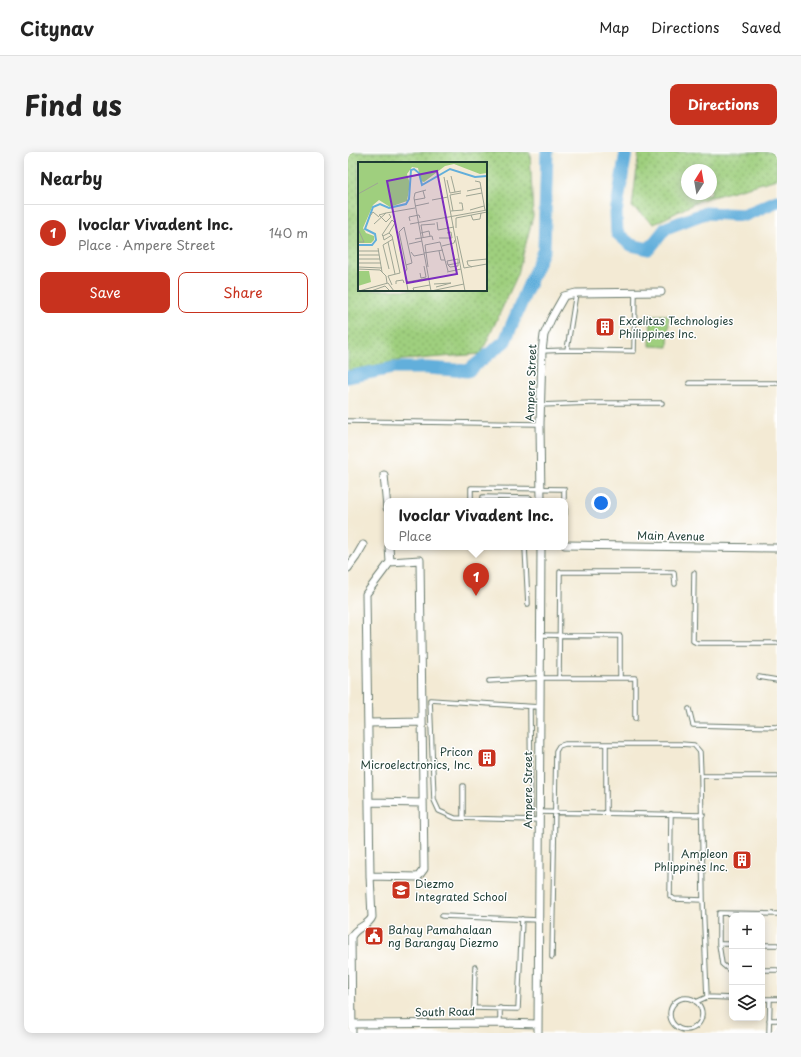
<!DOCTYPE html>
<meta charset="utf-8">
<style>
body{margin:0;font-family:"Playpen Sans",sans-serif;background:#f6f6f6;color:#222}
.controls{position:absolute;right:12px;bottom:12px;display:grid;overflow:hidden;border-radius:8px;box-shadow:0 2px 10px #0003}
.controls button{width:36px;height:36px;display:grid;place-items:center;padding:0;border:0;border-bottom:1px solid #e0e0e0;background:#fff;color:#222;font:20px sans-serif}
.compass{position:absolute;left:333px;top:12px;width:36px;height:36px;border-radius:50%;background:#fff;box-shadow:0 2px 10px #0003;rotate:11deg}
.you{position:absolute;left:253px;top:351px;width:14px;height:14px;margin:-10px;border:3px solid #fff;border-radius:50%;background:#1a73e8;box-shadow:0 0 0 6px #1a73e833}
.badge{display:grid;place-items:center;width:26px;height:26px;border-radius:50%;background:#c8321e;color:#fff;font-size:13px;font-weight:700}
.pin{position:absolute;translate:-50% -33px;filter:drop-shadow(0 1px 2px #0008)}
.pin::after{content:'';position:absolute;top:21px;width:14px;height:12px;background:inherit;clip-path:polygon(0 0,100% 0,50% 100%)}
.popup{position:absolute;left:36px;top:346px;width:184px;height:52px;box-sizing:border-box;display:grid;place-content:center;border-radius:8px;background:#fff;filter:drop-shadow(0 1px 3px #0005);font-size:13px;white-space:nowrap;color:#767676}
.popup b{font-size:15px;color:#222}
.popup::after{content:'';position:absolute;left:50%;top:100%;margin-left:-8px;border:8px solid transparent;border-top-color:#fff}
.list{margin:0;padding:0;list-style:none}
h2{display:flex;justify-content:space-between;align-items:center;height:52px;margin:0;padding:0 16px;font-size:17px}
h2 small{font-size:13px;font-weight:400;color:#767676}
.list li{display:grid;grid-template-columns:26px 1fr auto;gap:12px;align-items:center;box-sizing:border-box;height:56px;padding:0 16px;border-top:1px solid #e0e0e0}
.list b{display:block;font-size:15px;white-space:nowrap}
.list p{margin:0;font-size:13px;white-space:nowrap;color:#767676}
.list em{font-size:13px;font-style:normal;color:#767676}
.actions{display:flex;gap:8px;padding:12px 16px}
.actions a{flex:1;padding:9px 0;border:1px solid #c8321e;border-radius:8px;text-align:center;font-size:14px;color:#c8321e}
.actions .main{background:#c8321e;color:#fff}
.icon{flex:none;width:22px;height:22px;fill:none;stroke:currentColor;stroke-width:2;stroke-linecap:round;stroke-linejoin:round}
.map{position:relative;flex:none;width:429px;height:881px;overflow:hidden;border-radius:8px}
header{display:flex;align-items:center;gap:24px;box-sizing:border-box;height:56px;padding:0 20px;background:#fff;border-bottom:1px solid #e0e0e0}
header strong{font-size:19px}
nav{display:flex;gap:22px;margin-inline-start:auto;font-size:14px}
.intro{display:flex;align-items:center;justify-content:space-between;box-sizing:border-box;height:96px;padding:0 24px}
h1{margin:0;font-size:28px}
.button{padding:10px 18px;border-radius:8px;background:#c8321e;color:#fff;font-size:14px;font-weight:700}
main{display:flex;gap:24px;padding:0 24px}
aside{flex:1;background:#fff;border-radius:8px;box-shadow:0 2px 10px #0003}
.map>svg:first-child{display:block}
</style>
<header>
<strong>Citynav</strong>
<nav><a>Map</a><a>Directions</a><a>Saved</a></nav>
</header>
<div class="intro"><h1>Find us</h1><a class="button">Directions</a></div>
<main>
<aside>
<h2>Nearby<small></small></h2>
<ul class="list">
<li><span class="badge">1</span><div><b>Ivoclar Vivadent Inc.</b><p>Place · Ampere Street</p></div><em>140 m</em></li>
</ul>
<div class="actions"><a class="main">Save</a><a>Share</a></div>
</aside>
<div class="map">
<svg width="429" height="881" viewBox="0 0 429 881">
<defs>
<pattern id="grass-dots" width="8" height="8" patternUnits="userSpaceOnUse"><rect width="8" height="8" fill="#9fcf7e"/><path d="M2 2h.1M6 6h.1" fill="none" stroke="#81a968" stroke-width="1.8" stroke-linecap="round"/></pattern>
</defs>
<rect width="100%" height="100%" fill="#fff"/>
<filter id="ink" filterUnits="userSpaceOnUse"><feTurbulence type="fractalNoise" baseFrequency=".025" numOctaves="2"/><feDisplacementMap in="SourceGraphic" scale="8" xChannelSelector="R" yChannelSelector="G"/><feConvolveMatrix kernelMatrix="1 2 1 2 8 2 1 2 1" color-interpolation-filters="sRGB"/></filter>
<filter id="wash" filterUnits="userSpaceOnUse"><feTurbulence type="fractalNoise" baseFrequency=".012" numOctaves="4" result="noise"/><feDisplacementMap in="SourceGraphic" scale="16" xChannelSelector="R" yChannelSelector="G"/><feGaussianBlur stdDeviation="0.9" result="paint"/><feColorMatrix in="noise" values="0 0 0 0 0 0 0 0 0 0 0 0 0 0 0 0 0 1.4 0 .05"/><feComposite in="paint" operator="in"/></filter>
<g filter="url(#wash)">
<rect width="100%" height="100%" fill="#f3ead4"/>
<path fill="url(#grass-dots)" stroke="#5f8659" fill-rule="evenodd" d="M0,0H182L185,64L170,122L133,202L54,208L0,219ZM11,11H138V138H11Z
M291,0H429V27L353,48L306,72L284,55ZM339,18H363V42H339Z"/>
<path fill="#9fcf7e" stroke="#5f8659" d="M303,163H321L320,195L302,194Z"/>
<g fill="none" stroke-linecap="round" stroke-linejoin="round">
<path stroke="#62afdb" stroke-width="13" d="M278,0L268,61L269,81L283,93L301,97L318,76L357,61L397,63L429,49
M0,225L45,216H79L120,219L157,189L196,97L199,0"/>
</g>
</g>
<g filter="url(#ink)">
<g fill="none" stroke-linecap="round" stroke-linejoin="round">
<g stroke="#697a6c" stroke-width="5.5">
<path id="lane" d="M219,198L228,141
M194,199L219,198L286,199L287,140
M341,231H429
M192,253L243,251H314
M0,269L192,272
M123,349V336L216,337V349
M135,349V345L182,346V349
M217,357V362
M177,395L180,452
M346,421L345,489L349,491H429
M192,483L272,484V526
M411,525L429,528
M211,526L212,420H326L327,432
M141,529L192,526H287V567
M182,555L183,668
M341,557L345,573L429,575
M353,624H429
M191,660L355,663
M258,661V592
M323,662L322,744L326,747L355,748
M115,666V634
M191,668L107,666L91,659L86,648L82,548L192,555
M94,764L190,768
M371,792L374,812L381,818H384
M384,792H371V761L429,762
M414,793H429
M204,805L208,599L211,594L217,592H332L346,593L352,600L353,624L355,748L359,845
M127,815L126,856L170,857L174,767
M414,818H429
M322 862a16 16 0 1 1 32 0a16 16 0 1 1-32 0Z
M414,847H429
M348,850L359,845L384,846
M421,868H429
M152,871V856
M421,881L422,847"/>
</g>
<g stroke="#697a6c" stroke-width="9">
<path id="street" d="M36,323L39,356
M193,349L192,272L194,199L196,183L203,167L216,144L228,141L313,140
M217,393L429,396
M41,395L42,410
M0,416L8,405L15,393
M21,571L74,570
M22,650L75,651
M4,872L152,871L190,872
M4,881L3,785C8,774 20,775 24,765L22,724L18,442L42,410L72,408L76,717L70,725L22,724
M190,881L193,395"/>
</g>
<use href="#lane" stroke="#fff" stroke-width="3.5"/>
<use href="#street" stroke="#fff" stroke-width="7"/>
</g>
</g>
<defs>
<g id="building-square" transform="scale(1)"><rect x="-9" y="-9" width="18" height="18" rx="4" fill="#c8321e" stroke="#fff"/><path d="M-4-6H4V6H1V3H-1V6H-4ZM-2.5-4.3h1.7v1.8h-1.7ZM.8-4.3h1.7v1.8H.8ZM-2.5-1h1.7V.8h-1.7ZM.8-1h1.7V.8H.8Z" fill="#fff"/></g>
<g id="school-square" transform="scale(1)"><rect x="-9" y="-9" width="18" height="18" rx="4" fill="#c8321e" stroke="#fff"/><path d="M0-5L7-2L0 1L-7-2ZM-4 1L0 2.5L4 1V4Q0 6-4 4Z" fill="#fff"/></g>
<g id="civic-square" transform="scale(1)"><rect x="-9" y="-9" width="18" height="18" rx="4" fill="#c8321e" stroke="#fff"/><path d="M-.6-6.5H3V-4.5H.6V-3L4-1V1h2V6H-6V1h2V-1L-.6-3ZM-1.2 2.5V6h2.4V2.5Z" fill="#fff"/></g>
</defs>
<g fill-rule="evenodd">
<use href="#building-square" x="257" y="175"/>
<use href="#building-square" x="139" y="606"/>
<use href="#building-square" x="394" y="708"/>
<use href="#school-square" x="53" y="738"/>
<use href="#civic-square" x="26" y="784"/>
</g>
<g text-anchor="middle" stroke-width="3" stroke-linejoin="round" paint-order="stroke">
<g font-size="11" fill="#1f3d34" stroke="#fff" text-anchor="start">
<text x="271" y="173">Excelitas Technologies<tspan x="271" dy="13">Philippines Inc.</tspan></text>
<text x="125" y="604" text-anchor="end">Pricon<tspan x="125" dy="13">Microelectronics, Inc.</tspan></text>
<text x="380" y="706" text-anchor="end">Ampleon<tspan x="380" dy="13">Phlippines Inc.</tspan></text>
<text x="67" y="736">Diezmo<tspan x="67" dy="13">Integrated School</tspan></text>
<text x="40" y="782">Bahay Pamahalaan<tspan x="40" dy="13">ng Barangay Diezmo</tspan></text>
</g>
<g font-size="11" fill="#1f3d34" stroke="#fff">
<text transform="translate(183 231) rotate(-88)" y="4">Ampere Street</text>
<text transform="translate(323 384) rotate(1)" y="4">Main Avenue</text>
<text transform="translate(180 638) rotate(-90)" y="4">Ampere Street</text>
<text transform="translate(97 860) rotate(-1)" y="4">South Road</text>
</g>
</g>
<g transform="translate(10 10)">
<rect width="129" height="129" fill="#f3ead4"/>
<path d="M0,0H129V11L122,12L96,2L87,4L66,20L63,19L60,6L54,5L49,12L52,22L49,39L32,45L21,38L15,43L5,66L8,71L16,74V78L13,81H0ZM0,109H11L13,120L0,124Z" fill="#9fcf7e"/>
<path fill="none" stroke="#62afdb" stroke-width="2" d="M0,83H14L18,78L17,72L7,67L15,45L22,42L31,46L48,42L51,37L53,8L56,7L61,11L64,23L92,7L117,15L129,14"/>
<path fill="none" stroke="#9ea594" stroke-width="1" d="M93,14L97,30M86,15L107,129M89,18L92,31L103,29M117,19L122,20L127,48M68,28L57,31L56,36L73,129M109,29L123,26M0,32L20,21M108,34L124,31M56,38L67,36L65,29M74,38L90,35M57,44L71,41M112,48L126,44M93,49L105,48L104,41H101M95,49L92,33L103,31M28,51L21,53L28,60L33,55L31,52M113,53L115,58L122,57L123,51M12,54L15,50L21,55M52,59L51,55L61,53L62,56M79,60L80,68L96,65M16,62L28,51L57,46M52,62L129,48M98,66V56L129,50M0,67L6,80H0M31,71L34,74L42,111L30,114L34,123M63,71L71,69L72,74M25,74L31,71L37,61L34,58L24,73L25,74L26,78L34,73M99,74L106,106L129,102M65,75L63,63L77,62M81,76H94L93,70L89,71M57,77L74,74L75,78M30,80L37,112M51,82L64,79M84,84L96,81L97,78M20,86L24,110M0,89H21M81,89L83,98H87M53,90L56,94L66,92M66,91L85,88M0,93H21M0,97H22M0,101H23M100,101V97L89,99L90,103L100,101H101L102,100M48,103L54,101L46,65L41,70L48,103L49,107L47,110L50,129M90,103L92,105L100,104V101M0,105L24,106M70,105L67,83L82,80L90,109M114,105L110,103L109,99L129,97M0,107L22,108L28,114L29,121M31,107L25,83L35,77M89,110L103,107M62,111L63,116L68,115L66,104M49,120L71,116M38,122V119L45,118L46,121M76,122L93,121L78,125M1,129L30,121L36,129M13,129L27,124L32,129M56,129L55,126L72,123M73,129L106,122"/>
<path fill="#7b2cbf" fill-opacity="0.15" stroke="#7b2cbf" stroke-width="2" d="M79,9L99,112L49,121L29,19Z"/>
<rect width="129" height="129" fill="none" stroke="#1f3d34" stroke-width="2"/>
</g>
</svg>
<div class="controls">
<button>+</button>
<button>−</button>
<button><svg class="icon" aria-label="layers" viewBox="0 0 24 24"><path d="M12 4l9 5-9 5-9-5zM3 14l9 5 9-5"/></svg></button>
</div>
<svg class="compass" viewBox="-18 -18 36 36"><path d="M0-13l5 13h-10z" fill="#e53935"/><path d="M0 13l5-13h-10z" fill="#767676"/></svg>
<div class="you"></div>
<div class="pin badge" style="left:128px;top:444px">1</div>
<div class="popup"><b>Ivoclar Vivadent Inc.</b>Place</div>
</div>
</main>
